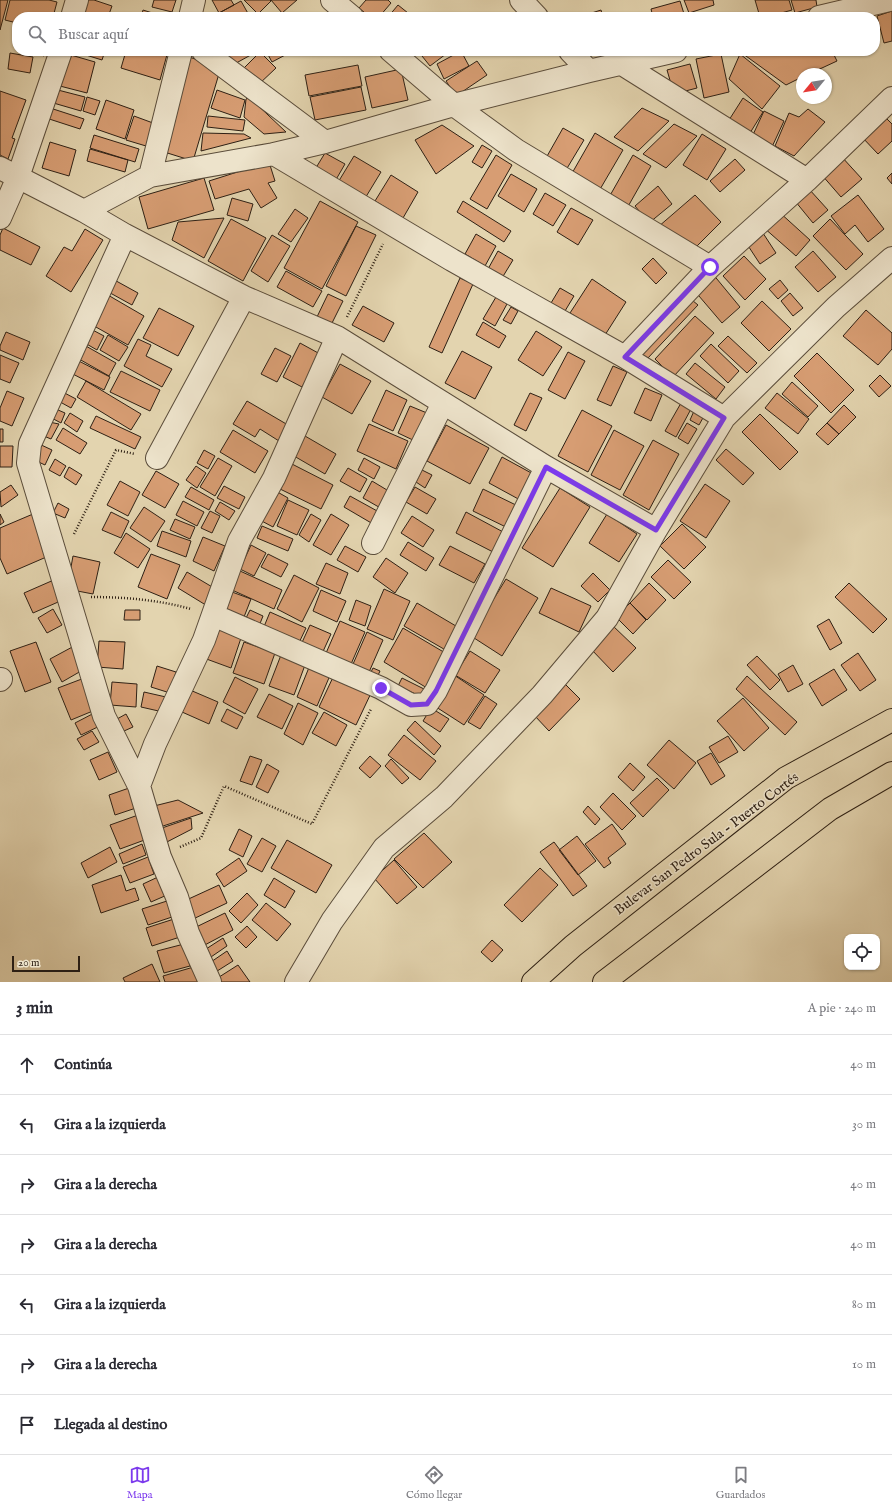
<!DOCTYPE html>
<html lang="es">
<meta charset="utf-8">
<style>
body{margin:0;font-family:"IM FELL English",serif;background:#f7f7f7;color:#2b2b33}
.controls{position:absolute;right:12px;bottom:12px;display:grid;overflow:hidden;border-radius:8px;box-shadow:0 1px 3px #0004}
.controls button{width:36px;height:36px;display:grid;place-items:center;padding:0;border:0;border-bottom:1px solid #e1e1e2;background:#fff;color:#2b2b33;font:20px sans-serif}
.compass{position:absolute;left:796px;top:68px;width:36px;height:36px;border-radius:50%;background:#fff;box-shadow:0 1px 3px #0004;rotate:240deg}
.scale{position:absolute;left:12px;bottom:10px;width:68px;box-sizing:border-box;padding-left:4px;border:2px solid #2e2014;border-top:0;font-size:11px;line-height:14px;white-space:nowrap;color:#2e2014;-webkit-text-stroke:3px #ede3cb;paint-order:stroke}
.stop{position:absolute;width:12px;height:12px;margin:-9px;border:3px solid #7c3aed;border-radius:50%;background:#fff}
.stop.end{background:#7c3aed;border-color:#fff;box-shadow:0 1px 4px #0008}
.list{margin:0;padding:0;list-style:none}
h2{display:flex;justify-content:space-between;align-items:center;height:52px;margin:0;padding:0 16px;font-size:17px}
h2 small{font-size:13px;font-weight:400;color:#7c7c81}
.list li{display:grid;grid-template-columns:26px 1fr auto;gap:12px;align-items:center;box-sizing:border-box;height:60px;padding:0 16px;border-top:1px solid #e1e1e2}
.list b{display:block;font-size:15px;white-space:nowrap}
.list em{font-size:13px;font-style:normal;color:#7c7c81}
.icon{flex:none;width:22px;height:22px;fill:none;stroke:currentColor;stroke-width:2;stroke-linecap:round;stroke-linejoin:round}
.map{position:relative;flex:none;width:892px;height:982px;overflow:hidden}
.search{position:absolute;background:#fff;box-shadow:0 1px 3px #0004;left:12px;right:12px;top:12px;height:44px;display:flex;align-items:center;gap:10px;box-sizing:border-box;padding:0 14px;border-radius:16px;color:#7c7c81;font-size:15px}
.sheet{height:472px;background:#fff}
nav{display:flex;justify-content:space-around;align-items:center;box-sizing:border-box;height:56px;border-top:1px solid #e1e1e2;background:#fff;font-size:11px;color:#7c7c81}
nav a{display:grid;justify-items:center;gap:2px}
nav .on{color:#7c3aed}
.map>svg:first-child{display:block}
</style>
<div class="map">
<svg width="892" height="982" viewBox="0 0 892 982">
<rect width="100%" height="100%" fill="#e3d4af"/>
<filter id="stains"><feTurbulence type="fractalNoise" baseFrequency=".005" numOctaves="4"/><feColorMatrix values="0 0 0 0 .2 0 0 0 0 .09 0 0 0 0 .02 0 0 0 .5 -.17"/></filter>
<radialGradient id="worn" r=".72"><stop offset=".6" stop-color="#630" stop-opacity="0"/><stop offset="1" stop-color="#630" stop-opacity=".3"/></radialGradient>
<path fill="#d79d73" stroke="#2e2014" d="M0,0H8L0,30Z
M10,0H49L57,2L53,17H17V23L5,20Z
M87,0H94L112,6L108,17H81Z
M154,0H176L172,12L152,7Z
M212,0H231L234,5L219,13Z
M244,0H270L271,1L258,14Z
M271,0H297L282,13Z
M366,0H388L391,3L379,17H370L359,8Z
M684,0H713L714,5L689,13Z
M755,0H789L792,10L767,17H760Z
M791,0H816L817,7L795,13Z
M241,1L250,17H213L219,13Z
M680,1L685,17H653L651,9Z
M398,5L413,17H388Z
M143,10L165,17H141Z
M601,10L603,17H579Z
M892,11V41L884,43L877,16Z
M30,51H45L44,56Z
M73,51H105L102,60Z
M126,51H168L160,80L121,68Z
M221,51H258L229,67Z
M266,51H288L289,53L272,62Z
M418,51H444L446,54L430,66Z
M461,51L469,66L444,79L437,64Z
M739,51H832L837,61L809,74H802V77L786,85Z
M260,52L276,68L258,85L243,69Z
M10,53L33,57L30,73L8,69Z
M64,53L95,62L87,93L56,85Z
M721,54L729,92L704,98L696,59Z
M740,54L780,86L762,109L729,79Z
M189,57L221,67L193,161L161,151Z
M477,61L487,75L456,96L446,81Z
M690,64L697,88L674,94L667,70Z
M358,65L362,86L309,96L305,75Z
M401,69L408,100L372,108L365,77Z
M361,87L366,110L315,120L310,97Z
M54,89L85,97L81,111L50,102Z
M217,90L245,100L240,118L211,108Z
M0,91L26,100L12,138L15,139L8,159L0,155Z
M87,97L100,101L95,115L83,111Z
M249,97L286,132L264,134L244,117L246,99Z
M743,98L763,112L750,133L729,120Z
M106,100L134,110L125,139L96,129Z
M44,106L84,119L80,129L40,116Z
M642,108L669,121L638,151L614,137Z
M808,109L825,122L794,156L775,146L789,113L799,117Z
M764,111L784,121L771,149L751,139Z
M134,116L153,123L146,146L126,140Z
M208,116L245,120L243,131L207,127Z
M884,116L892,124V141L878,154L861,136Z
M674,124L697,136L666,168L643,154Z
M442,125L474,146L436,174L415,140Z
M563,128L584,140L566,170L546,158Z
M203,133L244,134L251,138L201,151Z
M595,133L623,150L599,191L571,175Z
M702,134L726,149L707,180L683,165Z
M94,135L139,149L135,162L90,148Z
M50,142L76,150L69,176L42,168Z
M482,145L492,151L482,168L472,162Z
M90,149L128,160L125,172L87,161Z
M325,153L345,164L334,183L314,171Z
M496,155L512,165L487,209L470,199Z
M633,155L651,166L626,210L608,199Z
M354,156L381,172L364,200L337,184Z
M841,156L862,179L841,197L821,174Z
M735,159L745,170L720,192L710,181Z
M269,162L275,181L268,183L277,198L261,208L249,189L215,199L209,181Z
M892,173V184L887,178Z
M511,174L537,189L524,212L498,196Z
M391,175L418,192L403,218L375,201Z
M204,178L214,210L148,229L139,197Z
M658,186L672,204L649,223L635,206Z
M809,189L828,210L813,223L795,201Z
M545,193L566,205L553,226L533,214Z
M695,195L721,222L694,249L658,227Z
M858,195L884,229L868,242L855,225L845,234L831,216Z
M232,198L253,204L248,221L227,215Z
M320,201L358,222L322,289L284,268Z
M463,201L511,231L504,242L457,212Z
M571,208L593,220L578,245L557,232Z
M295,209L308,218L291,242L278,234Z
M778,211L810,240L796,256L763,227Z
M224,218L204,258L172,240L178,222Z
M231,219L266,238L243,281L208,261Z
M830,219L863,254L846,270L813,236Z
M356,226L376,235L346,296L326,286Z
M759,227L776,253L760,264L743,238Z
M3,228L40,247L31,265L0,250V235Z
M85,229L103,240L71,292L46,276L64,247L72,251Z
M476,234L496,246L485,266L465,254Z
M272,235L290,246L268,282L251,271Z
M498,251L513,260L502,278L488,269Z
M813,251L836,277L818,292L795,267Z
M744,256L766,279L745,300L723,276Z
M653,258L667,273L656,284L642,269Z
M286,271L322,291L313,307L277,287Z
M712,273L740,307L722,323L693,289Z
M109,277L138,293L132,305L103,289Z
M460,278L473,284L442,353L429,347Z
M592,279L626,302L605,335L570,313Z
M780,280L788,290L778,299L769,289Z
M560,288L574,296L565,311L551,303Z
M101,291L144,316L128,345L87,322Z
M790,293L803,308L793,316L781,301Z
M328,294L343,301L330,327L316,319Z
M687,296L698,305L647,359L636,348Z
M496,297L507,304L495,326L483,319Z
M762,301L791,329L769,351L741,323Z
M363,306L394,323L384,342L352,325Z
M511,307L518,311L511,324L503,320Z
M159,308L194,326L178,356L143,338Z
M866,310L892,333V349L878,365L843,336Z
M695,316L714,333L673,377L655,359Z
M483,322L506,336L499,348L476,335Z
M85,326L104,336L97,350L78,339Z
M536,331L562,347L543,376L518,360Z
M6,332L30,342L23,360L0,350V346Z
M108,335L128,347L119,361L100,350Z
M728,336L757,363L747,373L718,346Z
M138,339L151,345L146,356L172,369L162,387L124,366Z
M77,341L116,363L109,376L72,355Z
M300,343L320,354L302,387L283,377Z
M711,344L739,371L728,383L700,356Z
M275,348L291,356L277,382L261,374Z
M462,351L492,367L475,399L445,383Z
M568,352L585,361L565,399L548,390Z
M817,353L854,390L831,413L794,376Z
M0,355L19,363L10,383L0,379Z
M71,357L110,377L104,390L65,370Z
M695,363L725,387L716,399L686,374Z
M340,364L371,381L352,414L322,397Z
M613,366L627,372L611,406L597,400Z
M121,371L160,390L150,411L110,392Z
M880,375L891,386L879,397L869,386Z
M86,381L141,414L131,430L77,397Z
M792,382L818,406L808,417L782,394Z
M645,388L662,395L651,421L634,413Z
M57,389L76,399L71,408L53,398Z
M386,390L407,400L393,431L372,421Z
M7,391L24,398L12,426L0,421V408Z
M530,393L542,398L526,431L514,425Z
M777,393L809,419L798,434L765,408Z
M247,401L288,425L279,441L260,429L255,437L233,424Z
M681,403L691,409L676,437L665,431Z
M844,405L856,417L839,434L827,423Z
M49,406L65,413L61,423L46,415Z
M410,406L427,413L415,441L398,433Z
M582,410L612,426L588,472L558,456Z
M694,411L704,416L699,425L690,420Z
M70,413L83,421L77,432L64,423Z
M760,414L798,452L780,470L742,432Z
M96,416L141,437L135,449L90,428Z
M44,421L59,424L51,439L39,434Z
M687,423L697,429L688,444L678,438Z
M827,423L839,434L828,445L816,434Z
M369,424L408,441L396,469L357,451Z
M446,425L489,448L470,484L427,461Z
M63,428L87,443L80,454L56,440Z
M0,429H3V442H0Z
M233,430L268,451L255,473L220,452Z
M614,430L644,446L620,490L591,475Z
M305,436L336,454L325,474L294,456Z
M653,440L679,454L649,510L623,495Z
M37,443L52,450L45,465L30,458Z
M0,446H13L12,467H0Z
M726,449L754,473L743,485L716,460Z
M204,450L215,456L208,469L197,463Z
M502,457L535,475L522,501L489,483Z
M218,458L232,466L215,496L200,487Z
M364,458L380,467L374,479L358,470Z
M55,459L66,466L60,476L49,470Z
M290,463L333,485L321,509L278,488Z
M196,466L206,473L197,488L186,480Z
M69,467L82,475L76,485L64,477Z
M348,468L367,479L360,492L340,481Z
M422,470L432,475L425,488L416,482Z
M156,471L179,484L165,508L142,495Z
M120,481L140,492L128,516L107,505Z
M372,481L392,493L384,510L363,498Z
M705,484L730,501L706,538L680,521Z
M11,485L18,495L1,507L0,492Z
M224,486L245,497L239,509L217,498Z
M191,487L214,500L209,510L185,497Z
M415,487L436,499L427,514L406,502Z
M560,488L590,507L553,567L522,548Z
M483,489L520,507L510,529L473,511Z
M274,490L288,498L273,527L258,519Z
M350,496L379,512L373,524L344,507Z
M288,500L309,510L297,535L277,526Z
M183,501L204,512L197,526L176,515Z
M220,502L235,511L229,520L215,511Z
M58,503L69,509L65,518L53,513Z
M144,507L165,521L151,542L130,528Z
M210,511L220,516L212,533L201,528Z
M111,512L129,521L121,538L102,530Z
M466,512L505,533L495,553L456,533Z
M0,514L4,522L0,525Z
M33,514L51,555L7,574L0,558V528Z
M311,514L321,520L309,542L299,535Z
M331,514L349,525L331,555L313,545Z
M607,514L637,534L619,562L589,543Z
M412,516L434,530L423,547L401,533Z
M175,519L195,527L190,539L170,530Z
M682,524L706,547L684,569L660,546Z
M262,526L293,539L288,551L257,538Z
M162,531L191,541L186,557L157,546Z
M126,533L150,549L138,568L114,553Z
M203,537L225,546L214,571L193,561Z
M408,542L434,558L426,571L400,555Z
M251,545L266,553L254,576L240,569Z
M345,546L366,557L358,572L337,560Z
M450,546L485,564L474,583L439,565Z
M151,554L180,565L167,599L138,587Z
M268,554L288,564L281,577L261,567Z
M73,556L100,562L93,594L67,589Z
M386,558L408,573L395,593L373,577Z
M668,560L691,582L674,599L651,577Z
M326,563L348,573L340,594L316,584Z
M240,571L282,590L274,609L232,590Z
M187,572L219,591L209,607L178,588Z
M593,573L610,590L598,602L581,586Z
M294,575L319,588L302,622L277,609Z
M56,579L65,599L33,613L24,593Z
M506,579L538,598L502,656L471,636Z
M649,583L666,600L647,620L630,603Z
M849,583L887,619L873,633L835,597Z
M551,588L591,606L579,632L539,613Z
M384,589L410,601L393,640L367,629Z
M321,590L346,601L337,622L313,611Z
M232,592L251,599L244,617L225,610Z
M356,600L371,606L365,626L349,620Z
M417,603L461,629L449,652L404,626Z
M630,603L646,620L633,634L616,617Z
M53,609L62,625L47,633L38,618Z
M125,610H140V620H124Z
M250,610L263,616L257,631L243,624Z
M270,612L306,628L296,649L261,634Z
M829,619L842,643L830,650L817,626Z
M340,621L365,632L348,671L323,660Z
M214,625L241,638L231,668L201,657Z
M310,625L331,634L320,658L299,649Z
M612,625L636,648L613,672L590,648Z
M403,628L447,654L427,688L384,662Z
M367,632L383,640L366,679L350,671Z
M99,641L125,642L123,669L97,667Z
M36,642L51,682L25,692L10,651Z
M244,642L275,653L264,684L233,673Z
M76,645L88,667L62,682L50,659Z
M470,651L500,670L485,693L455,675Z
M858,653L876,680L860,691L841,665Z
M281,655L305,665L294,695L269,686Z
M757,656L780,680L770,690L747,665Z
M310,665L331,673L317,706L297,697Z
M793,665L803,684L788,692L778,674Z
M157,666L176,672L170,693L151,687Z
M373,668L380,671L374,684L367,680Z
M834,669L847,690L822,706L809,684Z
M335,673L372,691L356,725L319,707Z
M454,675L484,695L464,725L433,705Z
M747,676L797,722L785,735L736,689Z
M87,677L100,708L71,720L58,688Z
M235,677L258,689L245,714L223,702Z
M402,678L428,691L424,698L398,686Z
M112,682L137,684L136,707L110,705Z
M565,684L580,699L549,731L534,715Z
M190,690L218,702L209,724L182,712Z
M144,692L166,697L163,712L141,707Z
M269,694L293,706L282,729L257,717Z
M485,696L497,704L480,729L468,722Z
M743,698L769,728L744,751L717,721Z
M298,703L318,713L303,745L284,734Z
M431,708L449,719L440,732L423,721Z
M227,709L243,717L237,729L221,721Z
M100,710L106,723L81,735L75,723Z
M324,712L347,725L336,746L312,733Z
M126,714L133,727L124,731L117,719Z
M415,721L441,746L434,755L407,730Z
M92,731L99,742L84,750L77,739Z
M404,735L436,761L420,780L388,755Z
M728,736L738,752L719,763L709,747Z
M669,740L696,763L674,789L647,765Z
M108,752L117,772L99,780L90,760Z
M711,753L725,776L711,785L697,761Z
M250,756L262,760L252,785L240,781Z
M370,756L381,766L370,778L359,768Z
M391,759L409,778L402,784L385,766Z
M630,763L645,777L633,791L618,777Z
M267,764L279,771L268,793L256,787Z
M657,778L669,790L643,817L630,803Z
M132,787L139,807L115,815L109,795Z
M613,793L636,816L622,830L600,807Z
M178,800L203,813L160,827L154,806Z
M588,806L600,819L595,825L583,812Z
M141,814L150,838L120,849L110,825Z
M191,818L192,829L163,844L159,829Z
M612,824L626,844L608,858L611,863L604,868L585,844Z
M239,829L252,836L243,857L229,850Z
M424,833L452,862L423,888L394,859Z
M577,836L596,861L578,875L559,850Z
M262,838L276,846L262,872L247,864Z
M287,840L332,865L316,893L271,868Z
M554,842L587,886L573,896L540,852Z
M142,844L146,855L123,864L119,854Z
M110,847L117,862L88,878L81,863Z
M148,857L154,874L130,883L123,867Z
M239,858L247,871L224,887L216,874Z
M394,860L417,887L397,904L374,878Z
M540,868L558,885L522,922L504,905Z
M121,875L126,891L135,888L139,900L101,913L92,885Z
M158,877L167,895L151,902L143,884Z
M274,878L295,891L285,908L264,895Z
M219,885L227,903L191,920L182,902Z
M247,893L258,905L241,923L229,911Z
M167,901L172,917L148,925L142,909Z
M266,903L291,924L277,941L252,920Z
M225,913L233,930L201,947L192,929Z
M174,919L180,937L152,946L146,928Z
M247,926L257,937L246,948L235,937Z
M223,938L227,946L208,959L203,951Z
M492,940L503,950L492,962L481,952Z
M184,944L190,966L164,973L157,951Z
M227,951L233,961L214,973L208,964Z
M152,964L160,982H125L123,978Z
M238,965L250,982H218L216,979Z
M197,966L202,982H165L163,976Z"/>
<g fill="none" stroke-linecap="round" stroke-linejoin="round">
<g stroke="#5b4d3b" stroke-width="24">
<path id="minor" d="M332,0L352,17
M521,0L537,17
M72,17L77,0
M190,17L194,0
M819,17L890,0
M203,51L325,142
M391,51L454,105L516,150L710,267
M570,51L589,71
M622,64L807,180
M274,154L452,260L625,357L724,418
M0,168L84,211L125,235L244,297L337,337L546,467L656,530
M150,176L181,51
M84,211L150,176L274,154L325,142L454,105L589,71L676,51
M0,218L18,177L61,51
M125,235L30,444L28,463L104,716L139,786L160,857L177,897L188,933L210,982
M625,357L710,267L807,180L892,98
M157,458L244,297
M373,543L443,403
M213,615L381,688L411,705L427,704L436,691L546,467
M0,680L1,679
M139,786L155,744L204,640L239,541L274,478L337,337
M296,982L332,921L384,848L444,797L542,695L607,618L656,530L724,418L836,307L892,258"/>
</g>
<g stroke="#2e2014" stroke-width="24">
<path id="trunk" d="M533,982L573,946L786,778L892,720
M604,982L830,809L892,773"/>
</g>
<path stroke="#2e2014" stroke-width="2.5" stroke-dasharray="1 2" stroke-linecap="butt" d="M347,317L383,244
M74,534L116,450L135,454
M91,597C125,597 159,600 191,609
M180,847L201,838L224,786L312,824L371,709"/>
<use href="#minor" stroke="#ede3cb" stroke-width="22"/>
<use href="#trunk" stroke="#e3d4af" stroke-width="22"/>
</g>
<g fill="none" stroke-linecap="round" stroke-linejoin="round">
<path stroke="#7c3aed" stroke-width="5" d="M381,688L411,705L427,704L436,691L546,467L656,530L724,418L625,357L710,267"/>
</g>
<g text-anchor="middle" stroke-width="3" stroke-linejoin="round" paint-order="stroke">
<g font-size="14" fill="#2e2014" stroke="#ede3cb">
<text transform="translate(706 843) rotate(-37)" y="5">Bulevar San Pedro Sula - Puerto Cortés</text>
</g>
</g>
<rect width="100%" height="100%" filter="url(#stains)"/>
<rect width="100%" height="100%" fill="url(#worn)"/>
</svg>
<div class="controls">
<button><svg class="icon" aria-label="locate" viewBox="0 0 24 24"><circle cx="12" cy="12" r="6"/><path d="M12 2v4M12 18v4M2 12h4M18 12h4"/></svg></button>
</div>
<svg class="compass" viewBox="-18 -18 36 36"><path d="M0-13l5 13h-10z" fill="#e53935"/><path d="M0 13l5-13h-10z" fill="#7c7c81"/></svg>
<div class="scale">20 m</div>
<div class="stop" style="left:710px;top:267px"></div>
<div class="stop end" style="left:381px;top:688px"></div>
<div class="search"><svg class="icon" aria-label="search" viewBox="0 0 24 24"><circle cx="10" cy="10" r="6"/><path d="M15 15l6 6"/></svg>Buscar aquí</div>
</div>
<section class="sheet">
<h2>3 min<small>A pie · 240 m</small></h2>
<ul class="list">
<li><svg class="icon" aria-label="ahead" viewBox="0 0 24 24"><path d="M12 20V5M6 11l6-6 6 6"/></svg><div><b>Continúa</b></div><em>40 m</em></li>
<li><svg class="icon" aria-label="left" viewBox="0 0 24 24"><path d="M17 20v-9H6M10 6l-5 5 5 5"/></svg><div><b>Gira a la izquierda</b></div><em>30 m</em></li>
<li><svg class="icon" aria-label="right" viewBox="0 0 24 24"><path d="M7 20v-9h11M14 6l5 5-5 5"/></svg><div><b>Gira a la derecha</b></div><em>40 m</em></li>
<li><svg class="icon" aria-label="right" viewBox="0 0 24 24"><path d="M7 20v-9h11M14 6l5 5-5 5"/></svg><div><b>Gira a la derecha</b></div><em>40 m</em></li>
<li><svg class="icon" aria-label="left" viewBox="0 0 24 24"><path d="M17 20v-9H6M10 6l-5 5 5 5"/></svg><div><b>Gira a la izquierda</b></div><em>80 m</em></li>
<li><svg class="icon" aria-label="right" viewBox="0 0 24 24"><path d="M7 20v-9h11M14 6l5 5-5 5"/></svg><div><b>Gira a la derecha</b></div><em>10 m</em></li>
<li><svg class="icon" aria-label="arrive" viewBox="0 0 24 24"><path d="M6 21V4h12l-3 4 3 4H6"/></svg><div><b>Llegada al destino</b></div></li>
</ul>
</section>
<nav>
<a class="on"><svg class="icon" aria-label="map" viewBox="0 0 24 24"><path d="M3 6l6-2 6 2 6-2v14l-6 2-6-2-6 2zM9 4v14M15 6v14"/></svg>Mapa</a>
<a><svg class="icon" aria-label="directions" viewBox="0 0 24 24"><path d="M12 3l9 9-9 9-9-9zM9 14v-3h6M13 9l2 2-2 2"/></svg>Cómo llegar</a>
<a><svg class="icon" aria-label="saved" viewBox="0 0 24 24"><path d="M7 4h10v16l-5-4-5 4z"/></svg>Guardados</a>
</nav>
